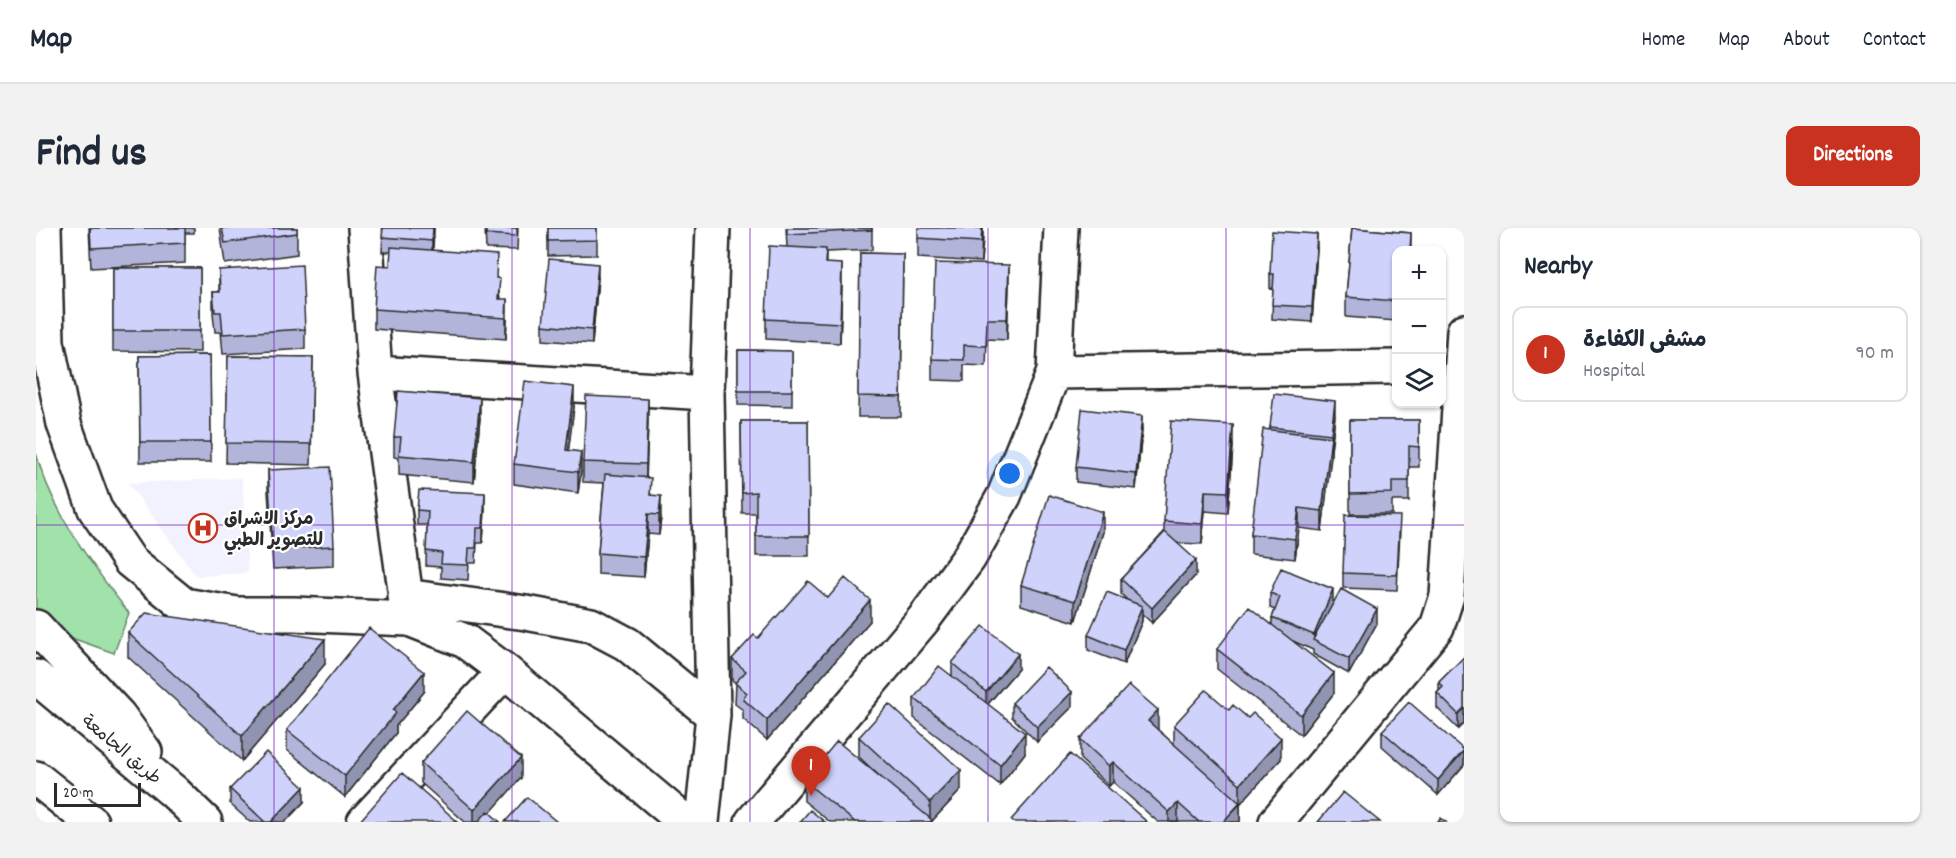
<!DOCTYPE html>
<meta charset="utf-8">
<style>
body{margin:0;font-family:Dekko,"Playpen Sans Arabic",sans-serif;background:#f2f2f3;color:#1f2937}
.controls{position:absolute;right:18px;top:18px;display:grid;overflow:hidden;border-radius:12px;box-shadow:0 2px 4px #0004}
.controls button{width:54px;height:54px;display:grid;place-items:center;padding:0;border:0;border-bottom:2px solid #e0e1e3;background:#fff;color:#1f2937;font:30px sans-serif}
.scale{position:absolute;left:18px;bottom:15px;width:87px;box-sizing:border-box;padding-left:6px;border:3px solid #2b2b2b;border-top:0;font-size:16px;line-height:21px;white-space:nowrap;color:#2b2b2b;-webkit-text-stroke:4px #fff;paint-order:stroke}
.you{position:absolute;left:974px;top:246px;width:21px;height:21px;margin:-15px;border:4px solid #fff;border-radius:50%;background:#1a73e8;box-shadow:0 0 0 9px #1a73e833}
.badge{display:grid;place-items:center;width:39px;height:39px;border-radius:50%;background:#c8321e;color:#fff;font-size:20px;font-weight:700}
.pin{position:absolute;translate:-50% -50px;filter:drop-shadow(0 2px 3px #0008)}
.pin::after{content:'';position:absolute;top:32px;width:21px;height:18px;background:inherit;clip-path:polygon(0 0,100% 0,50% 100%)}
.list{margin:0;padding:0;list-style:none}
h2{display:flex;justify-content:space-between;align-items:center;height:78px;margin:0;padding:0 24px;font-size:26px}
h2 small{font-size:20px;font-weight:400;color:#747a83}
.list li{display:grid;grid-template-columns:39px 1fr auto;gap:18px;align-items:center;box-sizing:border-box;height:96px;margin:0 12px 12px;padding:0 12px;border:2px solid #e0e1e3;border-radius:12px}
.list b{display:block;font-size:22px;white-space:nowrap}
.list p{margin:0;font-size:20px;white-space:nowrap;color:#747a83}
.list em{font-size:20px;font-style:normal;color:#747a83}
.icon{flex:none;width:33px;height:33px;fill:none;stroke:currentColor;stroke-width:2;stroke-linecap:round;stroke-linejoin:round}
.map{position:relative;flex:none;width:1428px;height:594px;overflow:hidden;border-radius:12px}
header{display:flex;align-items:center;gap:36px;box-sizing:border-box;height:84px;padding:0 30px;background:#fff;border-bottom:2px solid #e0e1e3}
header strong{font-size:28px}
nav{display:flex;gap:33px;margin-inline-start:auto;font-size:21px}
.intro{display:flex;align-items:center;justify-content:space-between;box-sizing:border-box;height:144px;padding:0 36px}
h1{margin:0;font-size:42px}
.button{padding:15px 27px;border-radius:12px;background:#c8321e;color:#fff;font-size:21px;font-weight:700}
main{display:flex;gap:36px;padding:0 36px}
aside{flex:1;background:#fff;border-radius:12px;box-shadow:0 2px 4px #0004}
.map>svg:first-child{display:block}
</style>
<header>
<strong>Map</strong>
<nav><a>Home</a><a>Map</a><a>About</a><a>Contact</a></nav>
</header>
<div class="intro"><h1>Find us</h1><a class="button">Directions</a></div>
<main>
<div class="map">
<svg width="1428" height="594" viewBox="0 0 1428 594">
<rect width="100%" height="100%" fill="#fff"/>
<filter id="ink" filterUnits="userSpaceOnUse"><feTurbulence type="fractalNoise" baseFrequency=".0167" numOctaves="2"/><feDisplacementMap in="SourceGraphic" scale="12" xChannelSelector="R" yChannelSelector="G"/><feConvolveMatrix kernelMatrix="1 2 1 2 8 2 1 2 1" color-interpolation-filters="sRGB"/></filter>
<g filter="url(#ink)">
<path fill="#f1f2fe" d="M206,250L212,345L160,348L92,255Z"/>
<path fill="#a1e2ab" stroke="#66866b" stroke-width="1.5" d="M0,225C16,283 56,338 93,385L78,425L13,402L0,388Z"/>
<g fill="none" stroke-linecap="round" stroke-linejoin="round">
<g stroke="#2b2b2b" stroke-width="38">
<path id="minor" d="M8,0L11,114L28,196L59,281L94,333L148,377L201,386H258L373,391L429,413L469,443L649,594
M329,0L339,145L373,391
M1018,144L1360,139
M339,145L671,165
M369,368L490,385L555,397L591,416L677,487
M328,594L469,443
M666,594L677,487L671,165L677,0
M716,594L887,392L933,330L968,268L1018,144L1025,0
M1240,594L1401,399L1411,368L1428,103"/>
</g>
<g stroke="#2b2b2b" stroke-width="38">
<path id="highway" d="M0,399L83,488L109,524
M0,449L138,564L169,594
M0,550L55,594"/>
</g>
<use href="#minor" stroke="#fff" stroke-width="33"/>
<use href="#highway" stroke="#fff" stroke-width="33"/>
</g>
<path fill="#b2b5d9" stroke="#2b2b2b" stroke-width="1.5" d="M53,0H158V5H149V35L55,40Z
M184,0H261V26L189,36Z
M347,0H398L397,22L461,50L464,71L471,91L470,111L338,101V81L354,38L355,24H346Z
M449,0H482L481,22L450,21Z
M512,0H561V27L512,28Z
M750,0H836V22L790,24V35L806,56L804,115L730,111V91L751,19Z
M947,0L945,34L882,30V10Z
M1316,0L1375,5V22H1360V93L1310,89V69Z
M1281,20L1276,94L1236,91L1237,60L1234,61V46Z
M824,25L867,26L865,189H822Z
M77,40H164V124L77,123Z
M183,42L269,101V121L187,126L185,104H179L177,85V64H183Z
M562,50L556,116L507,112V97Z
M973,57L971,112L951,111L950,138L928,137V153L896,152V131Z
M702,122L756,123V178L702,177Z
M174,127L175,234H104L103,128Z
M192,128L277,129L275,237L190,235Z
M538,179L532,222L545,244L542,265L478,256V236Z
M1299,188L1286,303L1263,300L1259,331L1215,326V306L1234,199Z
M444,190L438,254L363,247V230L358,229V209Z
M612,191L610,249L615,267L625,289L623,307L612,306L608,349L562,346V325L568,255L547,254V234Z
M1314,192H1383V239H1373V273H1356V286H1314Z
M705,193H772L773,328H720V285H706Z
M1106,202L1100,261L1040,254V239Z
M1197,218L1192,285L1169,283L1166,316L1141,315L1160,347L1116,395L1106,386V393L1088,436L1052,422V407L1091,372L1085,366V351L1128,304V293Z
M232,242L298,318V338L237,341L232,263Z
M449,280L447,315H441L440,335H433L432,352L405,350V339L390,338L391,297H381V282Z
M1364,303L1361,362L1307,360V345Z
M1067,304L1039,394L985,377V357Z
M1234,365L1297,375L1341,395L1313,446L1277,426V422L1257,413L1298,465L1265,507L1181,441V421L1236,397V390L1239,382L1234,380Z
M792,370L834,393L731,512L707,491V482L699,476L700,455L696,452V431L722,410Z
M92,405L289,436L206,533L92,429Z
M1428,429V495L1422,501L1401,480V465L1403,463V454Z
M916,435L982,441L952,476L989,525L964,557L878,490V470L916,448Z
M388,464L360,498V505L309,569L251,522V502Z
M976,475L1036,479L1001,514L976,489Z
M1138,497L1245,531L1204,576V594H1122L1077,554L1073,558L1044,531V511L1122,502L1138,516Z
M1346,503L1428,522V537L1402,567L1346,518Z
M823,509L925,562L896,593V594H794L768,573V553L853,557L823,529Z
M385,535L485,550L453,585L464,594H429L385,555Z
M194,561L268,574L249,594H214L194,576Z"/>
<path fill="#9194b0" stroke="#2b2b2b" stroke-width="1.5" d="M397,0H398L396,27V13Z
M946,0H947V11L945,34Z
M1281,6V20L1276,94V79Z
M562,36V50L556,116V102Z
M806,36V56L804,115V95Z
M973,37V57L971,112V91Z
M471,71V91L470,111V90Z
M538,159V179L530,242V222Z
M444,170V190L438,254V234Z
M612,171V191L610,256V236Z
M1299,173V188L1295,221V206Z
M1106,188V202L1100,261V246Z
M1197,197V218L1192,285V264Z
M1295,209V229L1286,303V283Z
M545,224V244L542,265V244Z
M1169,263V283L1166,316V296Z
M449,265V280L447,315V300Z
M625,268V289L623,307V287Z
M1263,280V300L1259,331V311Z
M1067,284V304L1039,394V373Z
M612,286V306L608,349V329Z
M1160,332V347L1116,395V380Z
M1297,361V376L1278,412V407Z
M834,372V393L731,512V492Z
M1106,378V393L1088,436V422Z
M1341,381V395L1313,446V431Z
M289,411V436L206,533V508Z
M982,426V441L950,478V464Z
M388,444V464L360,498V505L309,569V548L357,482Z
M1298,445V465L1265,507V487Z
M1036,464V479L1001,514V499Z
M1428,480V495L1422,501V486Z
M1122,482V503L1112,493Z
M989,505V525L964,557V537Z
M1245,510V531L1204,576V594H1187L1204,576V556Z
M1428,523V537L1402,567V552Z
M485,530V550L446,594H438V582Z
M1077,534V554L1073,558V538Z
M925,542V562L896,593V594H894V574Z
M268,559V574L249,594H235Z
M1142,575V594H1133V584Z"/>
<path fill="#cfd3fc" stroke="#2b2b2b" stroke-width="1.5" d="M54,0H149V15L55,20Z
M186,0H261V5L189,15Z
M347,0H397L396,13L346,9Z
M450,0H481V8L450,6Z
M512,0H561V12L512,13Z
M751,0H836V2L751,6Z
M882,0H946L945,14L882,10Z
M1316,0L1375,5L1374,22H1360V73L1310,69Z
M1236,3L1281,6L1276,79L1236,77L1238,46H1234Z
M733,18L790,21L789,35L806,36L804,95L730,91Z
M355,19L461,27L460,50L464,51L462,71H471L470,90L338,81L341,37L354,38Z
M824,25L867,26L865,169L822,168Z
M513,31L562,36L556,102L507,97Z
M899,35L973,37L971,91H951L950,118L928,117V132L896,131Z
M266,37L269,101L187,106L185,84H179L177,64H184L183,42Z
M77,40H164V103H77Z
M702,122L756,123V163H702Z
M174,127L175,214H104L103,128Z
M192,128L277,129L275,216L190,215Z
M489,153L538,159L530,222L545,224L542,244L478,236Z
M362,163L444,170L438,234L363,227L365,209H358Z
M1238,166L1299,173L1295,206L1234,199Z
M550,168L612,171L610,236L547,234Z
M1046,181L1106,188L1100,246L1040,239Z
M1314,192H1383V219L1373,218V253H1356V265L1314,266Z
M705,193H772L773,308H720V264L706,265Z
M1135,193L1197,197L1192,264L1169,263L1166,296L1128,293Z
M1227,201L1295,209L1286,283L1263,280L1259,311L1215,306Z
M294,239L298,318L237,321L232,242Z
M569,246L615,250L614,267L625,268L623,287L612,286L608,329L562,325Z
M383,262L449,265L447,300H441L440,320H433L432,337L405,336L406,325L390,323L392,283L381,282Z
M1013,267L1067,284L1039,373L985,357Z
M1309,287L1364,288L1361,347L1307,345Z
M1129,304L1160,332L1116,380L1085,351Z
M1245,340L1297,361L1278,407L1236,390L1244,369L1234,365Z
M809,350L834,372L731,492L707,471L711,465L699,455L710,443L696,431L718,407L722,410L772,353L792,370Z
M1305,361L1341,381L1313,431L1277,412Z
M1071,364L1106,378L1088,422L1052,407Z
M1213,379L1298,445L1265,487L1181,421Z
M110,385L289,411L206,508L92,405Z
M947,398L982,426L950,464L916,435Z
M333,400L388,444L357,482L360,485L309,548L251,502Z
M1428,429V480L1422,486L1401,465L1407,459L1403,454Z
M903,438L989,505L964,537L878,470Z
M1010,439L1036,464L1001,499L976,475Z
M1093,457L1122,482L1112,493L1204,575L1187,594H1163L1142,575L1133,584L1077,534L1073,538L1044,511Z
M1170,462L1193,482L1197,477L1212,490L1217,485L1245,510L1204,556L1138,497Z
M1373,474L1428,522L1402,552L1346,503Z
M853,476L925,542L894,574L823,509Z
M431,483L485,530L438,582L385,535Z
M801,513L896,592L894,594H819L768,553Z
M230,524L268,559L235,594H229L194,561Z
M1034,526L1111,594H977L975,592Z
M366,545L422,594H323Z
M1307,564L1344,594H1282Z
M491,569L521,594H469Z
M774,582L789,594H764Z
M452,583L464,594H442Z
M1405,590L1410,594H1402Z"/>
</g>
<path fill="none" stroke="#7b2cbf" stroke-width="1.5" stroke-opacity="0.55" d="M238,0V594M476,0V594M714,0V594M952,0V594M1190,0V594M0,297H1428"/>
<defs>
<g id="hospital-ring" transform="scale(1.5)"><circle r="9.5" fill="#fff" stroke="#c8321e" stroke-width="1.5"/><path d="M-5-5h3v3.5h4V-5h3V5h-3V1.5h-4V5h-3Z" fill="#c8321e"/></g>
</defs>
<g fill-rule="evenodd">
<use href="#hospital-ring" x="167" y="300"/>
</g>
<g text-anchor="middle" stroke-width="4.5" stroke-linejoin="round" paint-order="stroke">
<g font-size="18" font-weight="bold" fill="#2b2b2b" stroke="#fff" text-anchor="start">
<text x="188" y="296">مركز الاشراق<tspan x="188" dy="21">للتصوير الطبي</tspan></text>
</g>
<g font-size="18" fill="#2b2b2b" stroke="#fff">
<text transform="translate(86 521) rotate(40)" y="6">طريق الجامعة</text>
</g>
</g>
</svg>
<div class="controls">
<button>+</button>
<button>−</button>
<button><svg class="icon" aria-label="layers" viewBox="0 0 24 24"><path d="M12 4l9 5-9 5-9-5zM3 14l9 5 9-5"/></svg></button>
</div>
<div class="scale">20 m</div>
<div class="you"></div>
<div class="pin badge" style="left:775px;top:568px">1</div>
</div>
<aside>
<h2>Nearby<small></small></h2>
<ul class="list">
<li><span class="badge">1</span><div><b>مشفى الكفاءة</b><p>Hospital</p></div><em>90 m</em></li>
</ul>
</aside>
</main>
